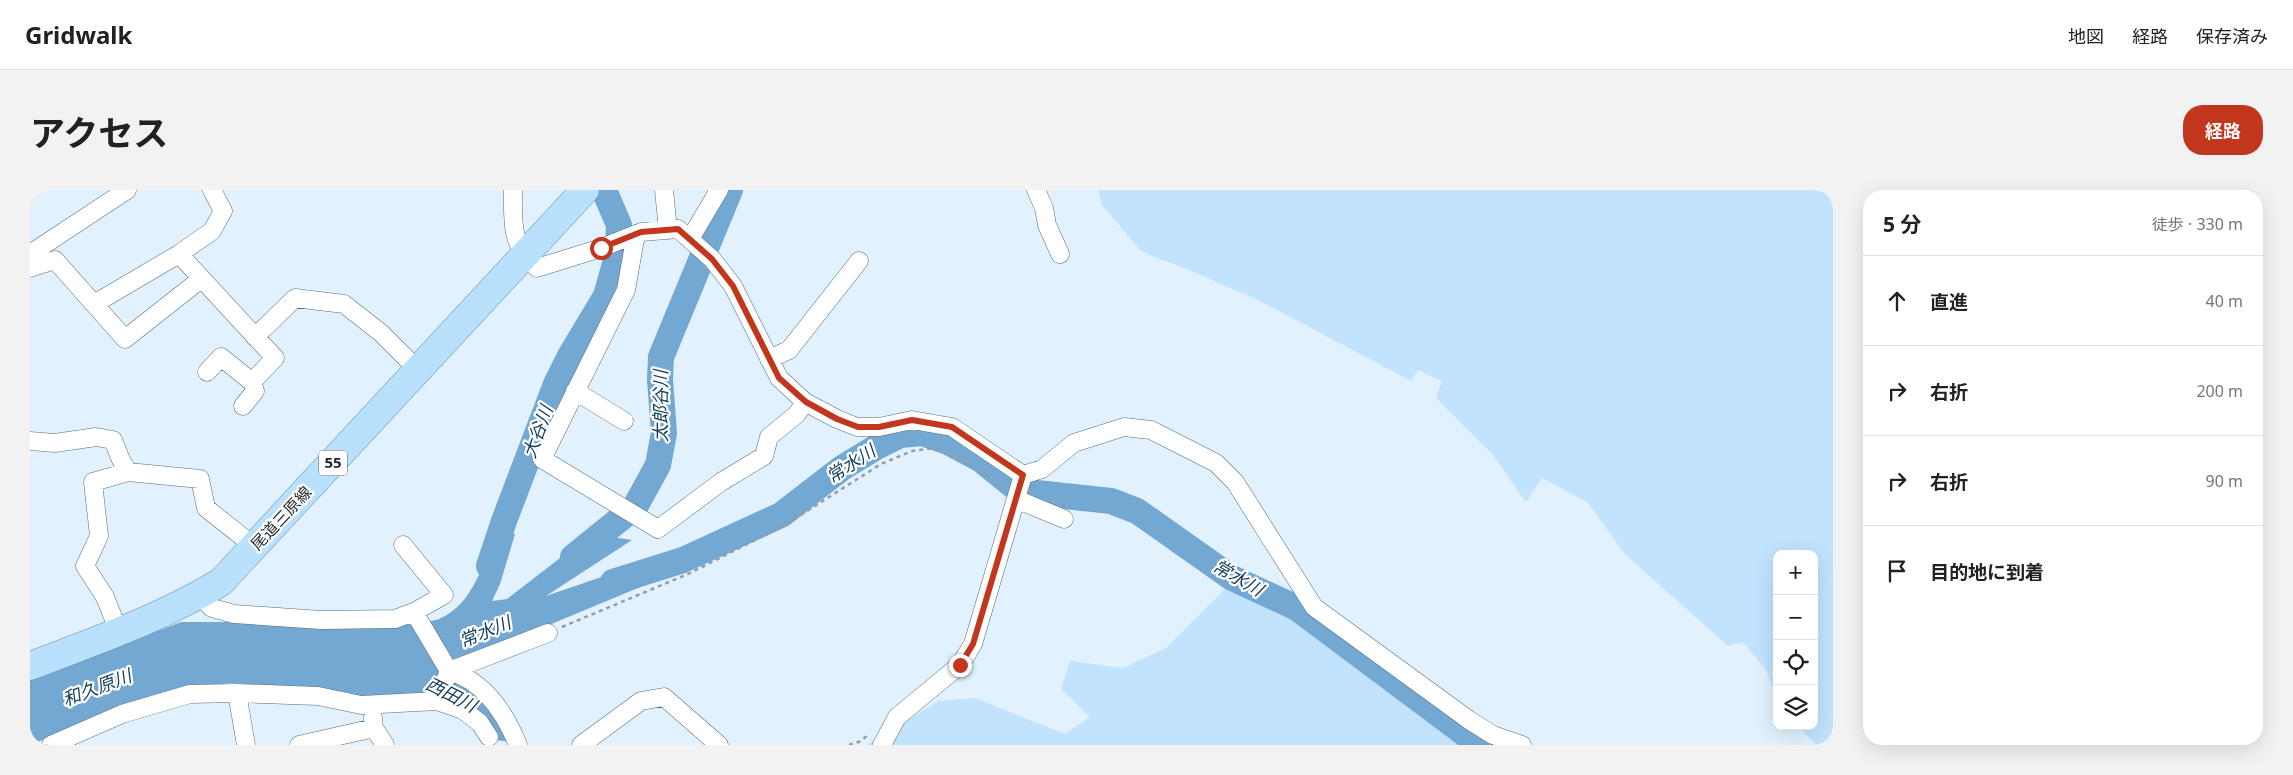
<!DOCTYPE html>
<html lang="ja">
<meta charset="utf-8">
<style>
body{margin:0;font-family:"Noto Sans","Noto Sans JP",sans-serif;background:#f2f2f2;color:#202124}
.controls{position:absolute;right:15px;bottom:15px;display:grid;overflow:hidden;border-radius:10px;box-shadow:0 5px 20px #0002}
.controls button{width:45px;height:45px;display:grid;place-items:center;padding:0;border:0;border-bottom:1px solid #e0e0e0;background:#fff;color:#202124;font:25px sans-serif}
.stop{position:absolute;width:15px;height:15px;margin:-11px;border:4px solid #c2361d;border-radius:50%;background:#fff}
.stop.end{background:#c2361d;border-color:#fff;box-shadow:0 1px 5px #0008}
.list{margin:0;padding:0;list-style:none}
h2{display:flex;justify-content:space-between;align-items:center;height:65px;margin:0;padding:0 20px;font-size:21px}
h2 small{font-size:16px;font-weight:400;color:#757577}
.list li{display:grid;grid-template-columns:32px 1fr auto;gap:15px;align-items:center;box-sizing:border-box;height:90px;padding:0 20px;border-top:1px solid #e0e0e0}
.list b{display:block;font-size:19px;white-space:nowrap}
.list em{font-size:16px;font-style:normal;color:#757577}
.icon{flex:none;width:28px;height:28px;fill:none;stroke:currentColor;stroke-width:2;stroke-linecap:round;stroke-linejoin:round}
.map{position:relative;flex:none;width:1803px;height:555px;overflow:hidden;border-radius:20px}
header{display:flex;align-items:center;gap:30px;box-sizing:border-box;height:70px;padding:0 25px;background:#fff;border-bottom:1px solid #e0e0e0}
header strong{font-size:24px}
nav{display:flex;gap:28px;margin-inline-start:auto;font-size:18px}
.intro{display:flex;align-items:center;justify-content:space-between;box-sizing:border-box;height:120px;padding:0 30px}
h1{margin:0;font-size:35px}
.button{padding:12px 22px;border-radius:20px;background:#c2361d;color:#fff;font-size:18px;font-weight:700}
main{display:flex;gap:30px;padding:0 30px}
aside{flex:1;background:#fff;border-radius:20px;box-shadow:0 5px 20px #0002}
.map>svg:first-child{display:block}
</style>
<header>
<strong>Gridwalk</strong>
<nav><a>地図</a><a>経路</a><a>保存済み</a></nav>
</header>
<div class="intro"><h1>アクセス</h1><a class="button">経路</a></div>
<main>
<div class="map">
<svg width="1803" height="555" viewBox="0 0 1803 555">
<rect width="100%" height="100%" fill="#e1f1fe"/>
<path fill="#c1e3fe" d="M1068,0H1803V555H1786L1768,536H1784V364H1747V510L1736,480L1713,452L1698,456L1595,364L1557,312L1512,288L1496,312L1463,265L1406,208L1412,191L1388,180L1381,191L1228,110L1152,77L1112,62L1072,15Z
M1198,396L1262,426L1435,555H836L909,511L945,508L1035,544L1060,527L1031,499L1040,471L1093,478L1136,458Z"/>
<path fill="#73a8d2" d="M466,341L485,344L470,394L462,411L477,409L561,344L602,350L516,406L615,372L620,393L444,466L410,485L434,497L462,521L481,552L466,550L391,504L334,509L316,502L219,497L218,494L201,493L151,499L98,516L0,555V490L151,432H379C388,432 401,432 409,429C444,414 453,373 466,341Z"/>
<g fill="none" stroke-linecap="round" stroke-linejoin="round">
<path stroke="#73a8d2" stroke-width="26" d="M543,367L605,317L628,275L634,243L630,189L631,167L700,0
M459,376L474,331L526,194L540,166L576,106L588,63L589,35L574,0
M583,392L653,370L751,325L812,278L848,256L870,245L892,243L918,252L950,269L982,295L997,302L1081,311L1107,321L1202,388L1267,418L1450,555"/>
<g stroke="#546c7f" stroke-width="19">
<path id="minor" d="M483,0C483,33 480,54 507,78L571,58L611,42
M634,0L638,40
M1006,0L1014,18L1017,35L1030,64
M660,49L689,0
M0,64L97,0
M149,64L245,168L222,192
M0,78L25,70L95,149L171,89
M64,114L149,64L182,41L193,21L182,0
M225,147L265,108L314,114L351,143L389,181
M739,169L759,160L829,71
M177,182L191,167L222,192L225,201L213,216
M545,201L594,231
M775,212L767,224L739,247L734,266L691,292L628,339L512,269L596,100L605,49L611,42L648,39L682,69L703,96L749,188L775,212L807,229L827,237H849L882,230L922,237L993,285L1012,279L1044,253L1094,237L1121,240L1186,273L1205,292L1284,417L1439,530L1463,545L1492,555
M0,251L25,253L66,247L83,250L91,270L98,282L170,289L176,318L225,357
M986,309L1034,329
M169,406L182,418L204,424L291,430L365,429L384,422L414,405L373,355
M384,422L419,481C455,491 475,523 488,555
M89,442L75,407L55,376L69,346L63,292L98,282
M207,503L216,555
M407,511L419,481L518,443
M343,528L344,538L355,555
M21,555L92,524L160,504L207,503L288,506L331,515L407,511L433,520L450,533L459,547
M269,555L344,538
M551,555L611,511L634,507L689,555
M852,555L867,527L930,475L943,454L993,285"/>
</g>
<g stroke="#6492b4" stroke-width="29">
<path id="primary" d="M0,476C65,451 132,428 191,392L555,0"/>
</g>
<path stroke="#909ea9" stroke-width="2.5" stroke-dasharray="4 4" stroke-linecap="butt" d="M532,437L658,384L755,335L851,274L882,261L904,258L947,278L973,298
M819,555L831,551L839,544"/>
<use href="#minor" stroke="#fff" stroke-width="18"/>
<use href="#primary" stroke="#b9e0fd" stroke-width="28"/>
</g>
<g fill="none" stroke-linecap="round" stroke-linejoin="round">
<path stroke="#c2361d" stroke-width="6" d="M571,58L611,42L648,39L682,69L703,96L749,188L776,212L807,229L828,237H849L882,230L922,237L993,285L943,454L930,475"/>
</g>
<g text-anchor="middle" stroke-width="4.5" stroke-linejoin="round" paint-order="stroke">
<rect fill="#fff" stroke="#61686d" stroke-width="1" x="289" y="260.5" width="28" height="25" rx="4"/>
<g font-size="15" font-weight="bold" fill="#1d272f">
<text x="303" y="278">55</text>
</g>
<g font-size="16" fill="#1d272f" stroke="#fff">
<text transform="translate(251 328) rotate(-47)" y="6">尾道三原線</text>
</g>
<g font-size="18" font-style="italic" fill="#133d59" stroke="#fff">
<text transform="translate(631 216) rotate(-90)" y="6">太郎谷川</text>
<text transform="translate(508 242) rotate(-70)" y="6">大谷川</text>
<text transform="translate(821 274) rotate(-33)" y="6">常水川</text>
<text transform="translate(1208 388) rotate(30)" y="6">常水川</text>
<text transform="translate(455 442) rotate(-22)" y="6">常水川</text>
<text transform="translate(67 498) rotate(-21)" y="6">和久原川</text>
<text transform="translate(421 505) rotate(27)" y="6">西田川</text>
</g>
</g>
</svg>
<div class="controls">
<button>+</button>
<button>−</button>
<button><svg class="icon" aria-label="locate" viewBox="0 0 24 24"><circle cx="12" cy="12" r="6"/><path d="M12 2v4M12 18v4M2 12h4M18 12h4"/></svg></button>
<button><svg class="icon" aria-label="layers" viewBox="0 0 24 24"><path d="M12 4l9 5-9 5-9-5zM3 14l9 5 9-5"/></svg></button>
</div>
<div class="stop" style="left:571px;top:58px"></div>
<div class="stop end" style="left:930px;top:475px"></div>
</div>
<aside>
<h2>5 分<small>徒歩 · 330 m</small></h2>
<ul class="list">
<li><svg class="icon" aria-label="ahead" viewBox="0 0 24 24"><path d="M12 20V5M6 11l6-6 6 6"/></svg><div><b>直進</b></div><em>40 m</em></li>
<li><svg class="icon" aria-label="right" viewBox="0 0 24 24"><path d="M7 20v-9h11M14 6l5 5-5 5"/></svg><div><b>右折</b></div><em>200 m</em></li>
<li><svg class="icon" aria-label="right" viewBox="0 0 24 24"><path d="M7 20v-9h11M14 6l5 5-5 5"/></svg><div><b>右折</b></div><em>90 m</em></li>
<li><svg class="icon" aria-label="arrive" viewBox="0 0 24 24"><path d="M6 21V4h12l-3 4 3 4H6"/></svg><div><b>目的地に到着</b></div></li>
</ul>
</aside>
</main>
